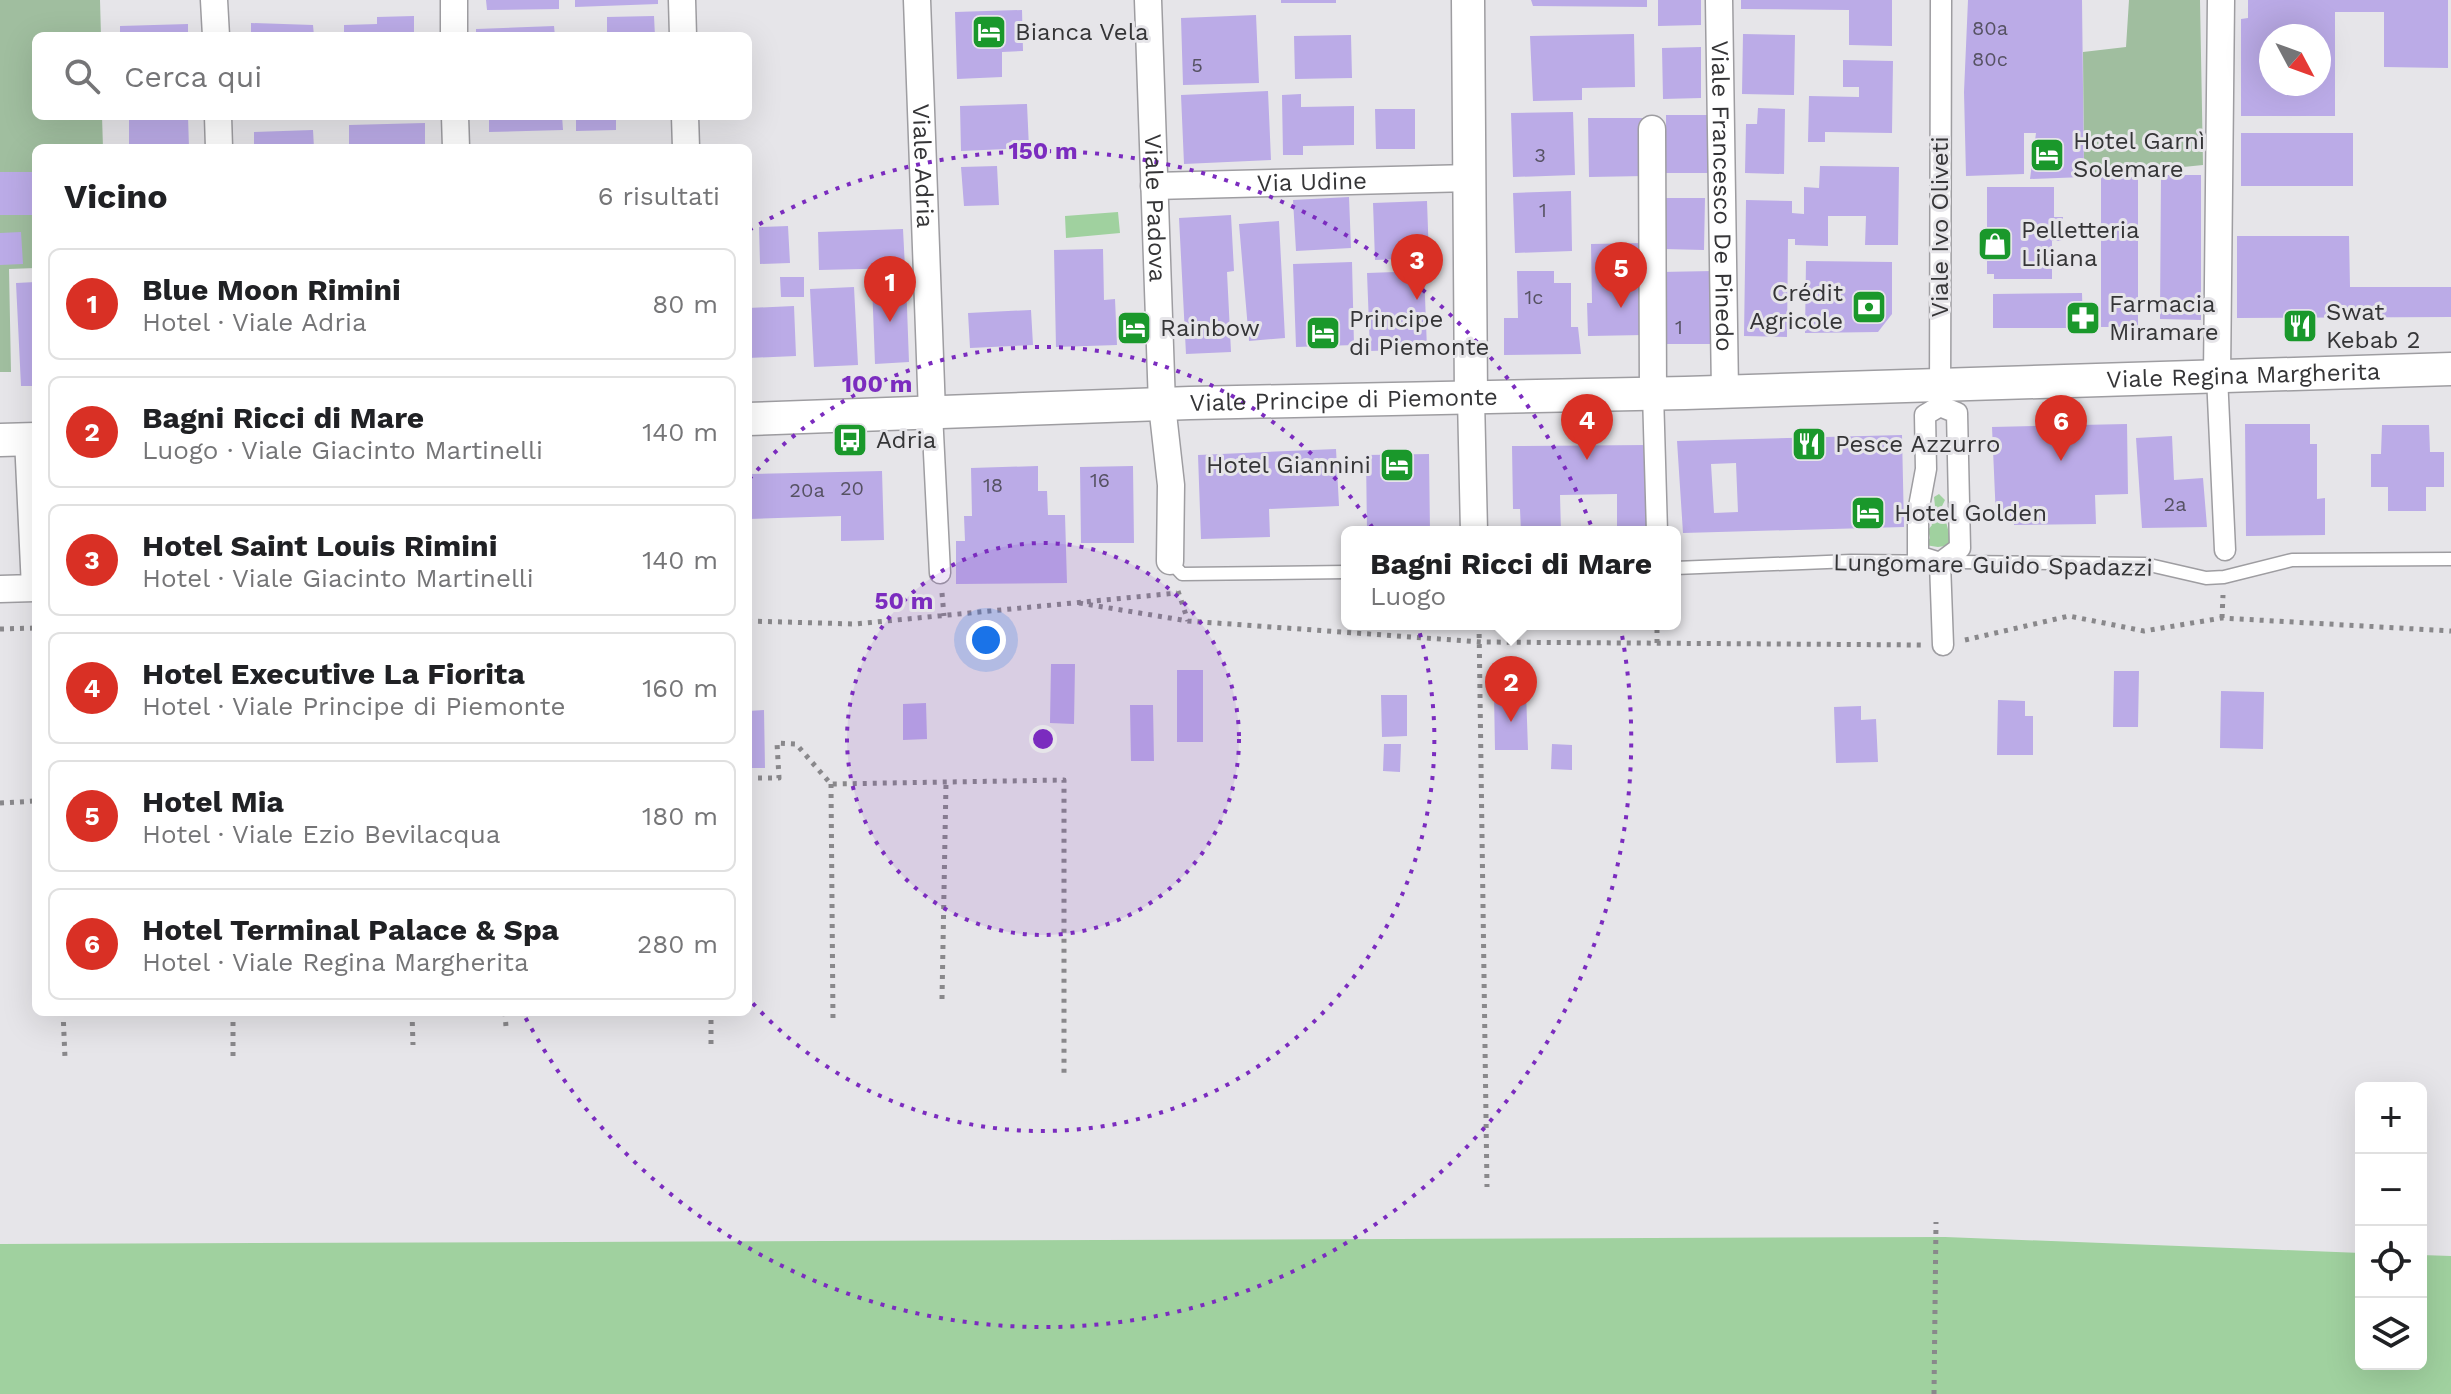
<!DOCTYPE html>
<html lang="it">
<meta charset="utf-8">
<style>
body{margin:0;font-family:"Work Sans",sans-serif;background:#f6f6f6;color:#202124}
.controls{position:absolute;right:24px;bottom:24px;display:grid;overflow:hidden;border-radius:12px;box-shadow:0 8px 32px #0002}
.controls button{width:72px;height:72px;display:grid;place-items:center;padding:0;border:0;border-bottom:2px solid #e0e0e0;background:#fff;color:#202124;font:40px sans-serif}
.compass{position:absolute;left:2259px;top:24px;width:72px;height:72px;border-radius:50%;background:#fff;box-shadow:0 8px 32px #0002;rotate:131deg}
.you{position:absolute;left:986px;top:640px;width:28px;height:28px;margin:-20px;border:6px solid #fff;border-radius:50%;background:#1a73e8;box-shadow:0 0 0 12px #1a73e833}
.badge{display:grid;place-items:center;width:52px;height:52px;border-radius:50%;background:#d93025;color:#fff;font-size:26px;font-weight:700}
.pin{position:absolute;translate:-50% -66px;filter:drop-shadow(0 2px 4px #0008)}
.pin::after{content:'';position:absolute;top:42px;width:28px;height:24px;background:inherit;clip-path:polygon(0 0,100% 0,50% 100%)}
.popup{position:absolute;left:1341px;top:526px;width:340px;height:104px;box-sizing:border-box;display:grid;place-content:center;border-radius:12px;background:#fff;filter:drop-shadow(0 2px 6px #0005);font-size:26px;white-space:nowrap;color:#757577}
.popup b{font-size:30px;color:#202124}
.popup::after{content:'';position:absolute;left:50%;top:100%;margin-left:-16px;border:16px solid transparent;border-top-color:#fff}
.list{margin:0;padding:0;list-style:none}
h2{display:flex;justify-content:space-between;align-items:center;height:104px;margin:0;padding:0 32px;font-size:34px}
h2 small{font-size:26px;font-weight:400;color:#757577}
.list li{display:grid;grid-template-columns:52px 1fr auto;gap:24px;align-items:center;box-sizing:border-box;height:112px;margin:0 16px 16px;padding:0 16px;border:2px solid #e0e0e0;border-radius:12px}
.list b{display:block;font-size:30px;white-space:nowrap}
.list p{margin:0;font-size:26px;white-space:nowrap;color:#757577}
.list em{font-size:26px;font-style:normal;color:#757577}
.icon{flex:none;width:44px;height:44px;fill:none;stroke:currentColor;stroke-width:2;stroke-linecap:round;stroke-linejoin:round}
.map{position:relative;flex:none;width:2451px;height:1394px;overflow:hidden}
.search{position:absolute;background:#fff;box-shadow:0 8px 32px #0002;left:32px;top:32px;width:720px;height:88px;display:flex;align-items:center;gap:20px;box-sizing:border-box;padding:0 28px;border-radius:12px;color:#757577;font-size:30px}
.panel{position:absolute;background:#fff;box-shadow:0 8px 32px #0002;left:32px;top:144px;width:720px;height:872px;border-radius:12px}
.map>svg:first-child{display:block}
</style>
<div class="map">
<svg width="2451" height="1394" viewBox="0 0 2451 1394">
<rect width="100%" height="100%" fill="#e6e5e9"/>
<path fill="#a0be9f" d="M0,0H100L101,36H36V116H102L103,148H36V268L9,269L11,372H0Z
M2129,0H2200L2203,165L2084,177L2083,52L2126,47Z"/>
<path fill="#a0d19f" d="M1118,212L1120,233L1066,238L1065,216Z
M1939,494L1945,500L1942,506L1952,545L1938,547L1925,545L1930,538L1928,530L1932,525L1929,518L1933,514L1931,508L1935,506L1934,497Z
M1945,1237L2361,1253V1364H2421V1255L2451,1256V1394H0V1244Z"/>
<path fill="#bbabe7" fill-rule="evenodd" d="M486,0H559V9L487,10Z
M575,0H658V4L575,7Z
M1281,0H1336V3H1281Z
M1531,0H1647V7L1533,6Z
M1658,0H1701V25L1658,26Z
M1741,0H1892V46L1849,45V10L1741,9Z
M1968,0H2082L2084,177L2030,179L2036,133H2024V174L1966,176L1964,92Z
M2248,0H2448V68L2384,67V12H2335V116H2241V19L2248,18ZM2271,36H2319V84H2271Z
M1022,10L1023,51L1002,52V77L957,79L955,12Z
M1256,15L1259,83L1183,85L1181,18Z
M414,16V36H344V25L377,24V17Z
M654,16L655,36H607V17Z
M251,23L313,25L314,36H251Z
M188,24V36H120V26Z
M554,26L555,36H476V29Z
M1634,34L1635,87L1582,88V100L1533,101L1530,36Z
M1743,34L1795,35L1794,95L1742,94Z
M1351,35L1352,78L1295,79L1294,36Z
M1701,47V98L1663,99L1662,48Z
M1843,60L1893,61L1892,133L1825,132V142H1808L1809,96L1859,97V87H1843Z
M1268,91L1271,160L1184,164L1181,95Z
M1301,94V107L1354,106V145L1303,146V155H1283L1282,95Z
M1027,104L1029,148L961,151L960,106Z
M1758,108L1785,109L1784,174L1745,173L1746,124H1757Z
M1375,109H1415V149H1376Z
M1573,112L1575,175L1513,177L1511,113Z
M1666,115H1708V173H1666Z
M129,116H188L189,148H129Z
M489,116H562L563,130L489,132Z
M576,116H643V119L616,120V130L576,131Z
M1588,118H1644L1645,176L1589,177Z
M425,123V148H349V125Z
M313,130L314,148H254V132Z
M2241,133H2353V186H2241Z
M660,144V148H588V145Z
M997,166L999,205L964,206L961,167Z
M1820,166L1899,167L1898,245H1865L1866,216H1828V246L1795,245V239H1788L1787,337L1744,336L1746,200L1792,201V213L1804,214V187L1819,188Z
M0,172H36V215H0Z
M2161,175H2201V320L2160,319Z
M2101,177H2138V327H2101Z
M1987,187H2054V217H2063V241H2052V279H1994V274H1987Z
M1571,191L1572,251L1515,253L1513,193Z
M1349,197L1351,248L1296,251L1293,200Z
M1664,198H1705L1704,250L1664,249Z
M1427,201L1429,258L1375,260L1373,203Z
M1231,215L1234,271L1227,272L1231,352L1186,354L1179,218Z
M1279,221L1285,338L1249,341L1239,224Z
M788,226L790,263L760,264L759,227Z
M903,229L905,268L819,270L818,232Z
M21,232L23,264L0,265V233Z
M2237,236H2349L2350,287H2451V317L2237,318Z
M1643,243L1644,335L1588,336L1587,303H1592L1591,244Z
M1103,249L1104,300L1115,299L1117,345L1056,347L1054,250Z
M1806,261L1892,262V314L1878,332L1805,333Z
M1352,262L1354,345L1296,347L1293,264Z
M1424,271L1427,349L1370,351L1367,273Z
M1517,271H1554V283H1571V327H1578L1581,354L1504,355V318H1518Z
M1713,271V344H1660V272Z
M780,277H804V297H781Z
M906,281L909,362L875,364L872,283Z
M36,282V386H21L16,283Z
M854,287L858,365L814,367L810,289Z
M2082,293L2083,328H1993V294Z
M794,306L796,356L748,358V308Z
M1031,310L1033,345L970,348L968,313Z
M2127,424L2128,494L2095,495L2096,524L2014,525V518H1996L1992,427Z
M2245,424H2310V444H2317V499L2325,498V535L2246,536Z
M2382,425H2429L2430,452H2444V487H2426V511H2388V487H2371V454H2381Z
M1902,435L1904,527L1683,533L1677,441ZM1736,463L1738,512L1714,513L1711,464Z
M2172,436L2174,480L2203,478L2207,527L2142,528L2136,438Z
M1647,445L1648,532H1617V494L1560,495L1561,532H1521L1520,509H1513L1512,446Z
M1336,449L1339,506L1269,509L1270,537L1201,539L1198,455Z
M1429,454L1430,532H1367L1366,455Z
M1038,466V491H1047L1048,515H1065L1067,583L956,584V541H965L964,516H972L971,468Z
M1133,466L1134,543H1081L1080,467Z
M882,471L884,540L841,541V516L748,519V474Z
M1051,664H1075L1074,724L1050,723Z
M1177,670H1203V742H1177Z
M2114,671H2139L2138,727H2113Z
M1526,691L1528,750H1495L1494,694Z
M2221,691L2264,692L2263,749L2220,748Z
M1381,695H1407V736L1382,737Z
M1998,700L2025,701V716H2033V755H1997Z
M926,703L927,739L903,740V704Z
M1130,705H1153L1154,761H1131Z
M1861,706V720L1876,719L1878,762L1836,763L1834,707Z
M764,710L765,768H748V711Z
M1384,744H1401L1400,772L1383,771Z
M1552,744L1572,745V770L1551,769Z"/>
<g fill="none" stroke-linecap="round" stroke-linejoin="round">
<g stroke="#9e9da1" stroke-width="15">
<path id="service" d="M1170,561L1182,574L1347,572
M1675,568L1851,561L2145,564L2206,578L2224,577L2292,560L2451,559"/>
</g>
<g stroke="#9e9da1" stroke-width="23">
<path id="pedestrian" d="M1941,0L1940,406L1925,415L1926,469L1918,512V556L1940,563L1943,645
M2217,376L2225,550
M1653,393L1657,532
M932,413L940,573
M1940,563L1960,548L1957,413L1940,406"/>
</g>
<g stroke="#9e9da1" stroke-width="29">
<g id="minor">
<path d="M214,0L216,36"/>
<path d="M454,0V36"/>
<path d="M682,0L683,36"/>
<path id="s1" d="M917,0L932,413"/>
<path id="s2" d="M1148,0L1162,405L1171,485L1170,561"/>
<path id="s3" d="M1719,0L1725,391"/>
<path d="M218,116L219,148"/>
<path d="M455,116L456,148"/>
<path d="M685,116L686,148"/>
<path d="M1652,129L1653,393"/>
<path id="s4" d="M1154,186L1471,178"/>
<path d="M2217,376L2221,0"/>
<path d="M1471,398L1474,532"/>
<path d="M0,589L35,588L28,439"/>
</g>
</g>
<g stroke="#9e9da1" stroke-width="35">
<g id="tertiary">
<path d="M1468,0L1471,398"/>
<path id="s5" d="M748,419L1190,403L1685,393L2451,369"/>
<path d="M0,440L36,439"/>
</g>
</g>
<path stroke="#89888b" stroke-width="5" stroke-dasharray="4 6" stroke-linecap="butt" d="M1178,591L1188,621
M942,593L944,616
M1079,603L1188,621L1481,642L1924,645
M2222,618L2223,595
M748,621L855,624L1177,593
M1479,624L1487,1187
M0,629L36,628
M1965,640L2069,616L2144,631L2222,618L2451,631
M1657,643V624
M748,778H779L777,743L796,744L831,784L1064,780V1077
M831,784L833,1022
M0,803L36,801
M942,999L946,783
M63,1012L65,1058
M233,1012V1057
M412,1012L413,1045
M505,1012L506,1027
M711,1044V1012
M1934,1394L1936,1222"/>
<use href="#service" stroke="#fff" stroke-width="12"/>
<use href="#pedestrian" stroke="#fff" stroke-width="20"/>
<use href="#minor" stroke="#fff" stroke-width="26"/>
<use href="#tertiary" stroke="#fff" stroke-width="32"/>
</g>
<circle cx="1043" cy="739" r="196" fill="#7b2cbf" fill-opacity=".12"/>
<g fill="none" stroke="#7b2cbf" stroke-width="4" stroke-dasharray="4 8">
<circle cx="1043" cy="739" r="196"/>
<path d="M749 479A392 392 0 1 1 749 999"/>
<path d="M749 230A588 588 0 1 1 524 1015"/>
</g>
<defs>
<g id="hotel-square" transform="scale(1.8)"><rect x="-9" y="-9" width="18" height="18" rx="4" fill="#1a982b" stroke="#e6e5e9"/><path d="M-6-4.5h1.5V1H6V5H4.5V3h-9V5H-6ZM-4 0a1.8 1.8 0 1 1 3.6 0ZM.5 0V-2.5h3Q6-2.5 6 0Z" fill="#fff"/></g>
<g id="shop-square" transform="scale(1.8)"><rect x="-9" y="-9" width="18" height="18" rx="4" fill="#1a982b" stroke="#e6e5e9"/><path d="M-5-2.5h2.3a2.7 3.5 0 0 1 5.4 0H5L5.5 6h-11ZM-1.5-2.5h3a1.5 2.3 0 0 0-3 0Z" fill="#fff"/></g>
<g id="bank-square" transform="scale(1.8)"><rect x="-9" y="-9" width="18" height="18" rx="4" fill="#1a982b" stroke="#e6e5e9"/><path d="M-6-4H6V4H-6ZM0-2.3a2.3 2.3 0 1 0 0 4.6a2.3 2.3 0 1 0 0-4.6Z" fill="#fff"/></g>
<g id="pharmacy-square" transform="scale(1.8)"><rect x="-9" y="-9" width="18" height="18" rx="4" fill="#1a982b" stroke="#e6e5e9"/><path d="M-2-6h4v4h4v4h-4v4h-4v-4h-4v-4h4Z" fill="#fff"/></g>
<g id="restaurant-square" transform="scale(1.8)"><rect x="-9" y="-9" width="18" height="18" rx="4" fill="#1a982b" stroke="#e6e5e9"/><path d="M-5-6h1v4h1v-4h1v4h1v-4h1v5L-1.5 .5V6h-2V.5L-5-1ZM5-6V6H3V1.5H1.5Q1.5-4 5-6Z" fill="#fff"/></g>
<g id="bus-square" transform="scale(1.8)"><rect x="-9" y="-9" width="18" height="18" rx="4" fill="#1a982b" stroke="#e6e5e9"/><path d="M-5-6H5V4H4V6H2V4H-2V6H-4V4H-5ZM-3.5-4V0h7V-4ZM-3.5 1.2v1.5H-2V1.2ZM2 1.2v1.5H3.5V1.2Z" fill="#fff"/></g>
</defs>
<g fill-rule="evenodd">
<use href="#hotel-square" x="989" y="32"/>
<use href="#hotel-square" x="2047" y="155"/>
<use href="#shop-square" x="1995" y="244"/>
<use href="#bank-square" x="1869" y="307"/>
<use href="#pharmacy-square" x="2083" y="318"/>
<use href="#restaurant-square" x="2300" y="326"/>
<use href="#hotel-square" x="1134" y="328"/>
<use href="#hotel-square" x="1323" y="333"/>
<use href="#bus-square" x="850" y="440"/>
<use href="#restaurant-square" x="1809" y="444"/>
<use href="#hotel-square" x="1397" y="465"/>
<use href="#hotel-square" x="1868" y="513"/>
</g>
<g text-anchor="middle" stroke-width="6" stroke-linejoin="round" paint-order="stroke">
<g font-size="20" fill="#565263">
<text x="1990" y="35">80a</text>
<text x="1990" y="66">80c</text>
<text x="1197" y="72">5</text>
<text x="1540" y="162">3</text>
<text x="1543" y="217">1</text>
<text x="1534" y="304">1c</text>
<text x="1679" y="334">1</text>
<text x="1100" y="487">16</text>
<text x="993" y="492">18</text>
<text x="852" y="495">20</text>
<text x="807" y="497">20a</text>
<text x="2175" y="511">2a</text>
</g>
<g font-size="24" fill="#353537" stroke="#e6e5e9" text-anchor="start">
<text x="1015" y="40">Bianca Vela</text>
<text x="2073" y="149">Hotel Garnì<tspan x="2073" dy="28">Solemare</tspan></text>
<text x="2021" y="238">Pelletteria<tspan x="2021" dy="28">Liliana</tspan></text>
<text x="1843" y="301" text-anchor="end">Crédit<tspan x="1843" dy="28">Agricole</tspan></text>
<text x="2109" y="312">Farmacia<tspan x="2109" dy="28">Miramare</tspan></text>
<text x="2326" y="320">Swat<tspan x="2326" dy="28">Kebab 2</tspan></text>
<text x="1349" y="327">Principe<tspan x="1349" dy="28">di Piemonte</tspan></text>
<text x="1160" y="336">Rainbow</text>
<text x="876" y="448">Adria</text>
<text x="1835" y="452">Pesce Azzurro</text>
<text x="1371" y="473" text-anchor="end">Hotel Giannini</text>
<text x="1894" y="521">Hotel Golden</text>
</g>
<g font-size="24" fill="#353537" stroke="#e6e5e9">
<text dy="8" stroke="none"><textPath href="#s1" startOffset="166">Viale Adria</textPath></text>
<text dy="8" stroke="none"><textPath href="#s4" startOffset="158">Via Udine</textPath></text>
<text dy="8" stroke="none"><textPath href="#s3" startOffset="196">Viale Francesco De Pinedo</textPath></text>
<text dy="8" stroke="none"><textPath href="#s2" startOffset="208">Viale Padova</textPath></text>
<text transform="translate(1940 227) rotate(-90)" y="8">Viale Ivo Oliveti</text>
<text dy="8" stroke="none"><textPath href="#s5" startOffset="1496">Viale Regina Margherita</textPath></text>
<text dy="8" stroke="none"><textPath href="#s5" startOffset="596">Viale Principe di Piemonte</textPath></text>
<text transform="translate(1993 565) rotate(1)" y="8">Lungomare Guido Spadazzi</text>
</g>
</g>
<circle cx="1043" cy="739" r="12" fill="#7b2cbf" stroke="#e6e5e9" stroke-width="4"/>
<g font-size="24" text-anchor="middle" font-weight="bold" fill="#7b2cbf" stroke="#e6e5e9" stroke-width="6" stroke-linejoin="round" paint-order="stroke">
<text x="1043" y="159">150 m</text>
<text x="877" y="392">100 m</text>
<text x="904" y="609">50 m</text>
</g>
</svg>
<div class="controls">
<button>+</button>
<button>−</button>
<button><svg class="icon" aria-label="locate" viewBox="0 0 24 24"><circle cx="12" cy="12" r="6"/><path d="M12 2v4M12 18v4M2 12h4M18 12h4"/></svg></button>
<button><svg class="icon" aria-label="layers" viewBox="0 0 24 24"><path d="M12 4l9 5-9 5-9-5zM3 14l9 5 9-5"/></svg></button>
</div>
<svg class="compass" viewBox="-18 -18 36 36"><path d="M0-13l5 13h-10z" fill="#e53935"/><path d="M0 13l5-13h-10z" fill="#757577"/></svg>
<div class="you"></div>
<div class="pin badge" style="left:890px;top:322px">1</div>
<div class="pin badge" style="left:1511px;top:722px">2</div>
<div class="popup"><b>Bagni Ricci di Mare</b>Luogo</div>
<div class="pin badge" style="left:1417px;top:300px">3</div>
<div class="pin badge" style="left:1587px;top:460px">4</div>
<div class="pin badge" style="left:1621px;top:308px">5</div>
<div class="pin badge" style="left:2061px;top:461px">6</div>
<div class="search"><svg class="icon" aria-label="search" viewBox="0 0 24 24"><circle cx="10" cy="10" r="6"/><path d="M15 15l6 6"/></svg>Cerca qui</div>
<section class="panel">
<h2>Vicino<small>6 risultati</small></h2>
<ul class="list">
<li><span class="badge">1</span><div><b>Blue Moon Rimini</b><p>Hotel · Viale Adria</p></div><em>80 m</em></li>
<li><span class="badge">2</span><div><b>Bagni Ricci di Mare</b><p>Luogo · Viale Giacinto Martinelli</p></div><em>140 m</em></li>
<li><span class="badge">3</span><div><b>Hotel Saint Louis Rimini</b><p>Hotel · Viale Giacinto Martinelli</p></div><em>140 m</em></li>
<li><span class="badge">4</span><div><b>Hotel Executive La Fiorita</b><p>Hotel · Viale Principe di Piemonte</p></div><em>160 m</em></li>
<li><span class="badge">5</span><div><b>Hotel Mia</b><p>Hotel · Viale Ezio Bevilacqua</p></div><em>180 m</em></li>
<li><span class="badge">6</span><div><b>Hotel Terminal Palace &amp; Spa</b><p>Hotel · Viale Regina Margherita</p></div><em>280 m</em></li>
</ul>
</section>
</div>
